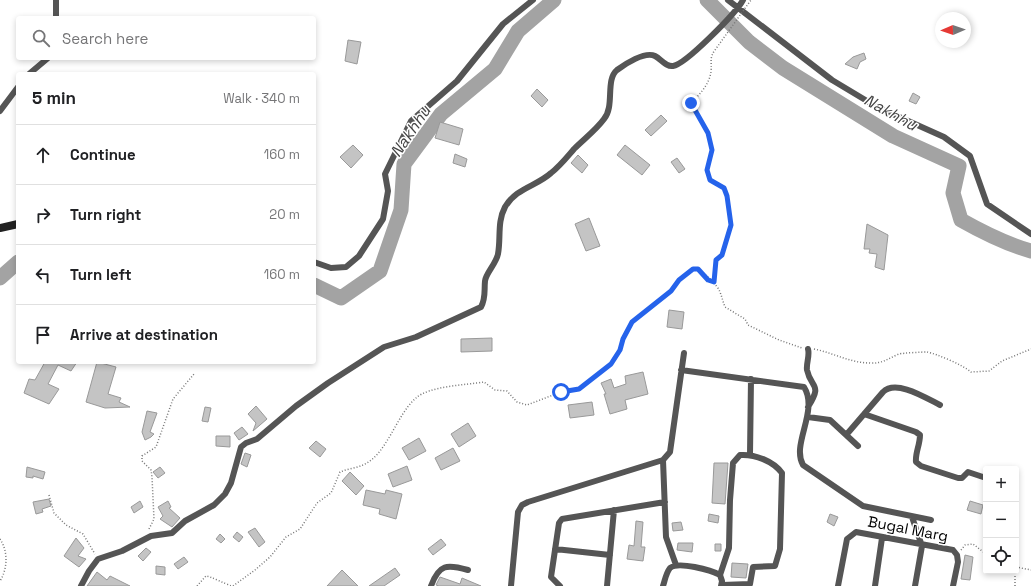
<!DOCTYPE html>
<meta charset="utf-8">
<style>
body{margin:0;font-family:"Space Grotesk",sans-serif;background:#f6f6f6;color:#202124}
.controls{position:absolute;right:12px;bottom:12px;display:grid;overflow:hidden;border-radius:4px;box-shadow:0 2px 6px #0003}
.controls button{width:36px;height:36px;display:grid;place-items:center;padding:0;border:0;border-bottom:1px solid #e0e0e0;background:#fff;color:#202124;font:20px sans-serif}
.compass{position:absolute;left:935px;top:12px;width:36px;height:36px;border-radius:50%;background:#fff;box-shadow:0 2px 6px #0003;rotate:268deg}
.stop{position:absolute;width:12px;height:12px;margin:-9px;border:3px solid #2563eb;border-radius:50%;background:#fff}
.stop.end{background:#2563eb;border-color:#fff;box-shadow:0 1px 4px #0008}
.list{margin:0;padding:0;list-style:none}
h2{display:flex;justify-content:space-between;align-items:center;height:52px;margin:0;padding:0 16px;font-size:17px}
h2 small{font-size:13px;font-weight:400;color:#757577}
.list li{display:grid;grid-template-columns:26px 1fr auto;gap:12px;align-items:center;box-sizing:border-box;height:60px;padding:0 16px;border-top:1px solid #e0e0e0}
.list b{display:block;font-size:15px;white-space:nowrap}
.list em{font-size:13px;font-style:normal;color:#757577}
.icon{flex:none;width:22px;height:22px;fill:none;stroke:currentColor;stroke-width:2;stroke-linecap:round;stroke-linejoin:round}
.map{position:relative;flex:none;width:1031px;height:586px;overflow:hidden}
.search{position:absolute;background:#fff;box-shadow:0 2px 6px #0003;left:16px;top:16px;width:300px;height:44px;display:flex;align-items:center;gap:10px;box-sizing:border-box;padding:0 14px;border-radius:4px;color:#757577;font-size:15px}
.panel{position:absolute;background:#fff;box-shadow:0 2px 6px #0003;left:16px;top:72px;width:300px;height:292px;border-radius:4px}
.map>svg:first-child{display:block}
</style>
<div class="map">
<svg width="1031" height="586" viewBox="0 0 1031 586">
<rect width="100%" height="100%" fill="#fff"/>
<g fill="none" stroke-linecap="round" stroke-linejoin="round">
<path stroke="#a3a3a3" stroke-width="15" d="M707,0L749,42L783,68L893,136L959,166L953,193L961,220C984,233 1006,244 1031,251
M0,278L18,262
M314,285L341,298L380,271L401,210L404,164L441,114L495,69L518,31L554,0"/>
</g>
<path fill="#c4c4c4" stroke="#999" d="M348,40L361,42L357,64L345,61Z
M864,53L866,59L860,62L857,69L845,64L853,57Z
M537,89L548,100L542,107L531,96Z
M913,93L920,97L916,104L909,101Z
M661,115L667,121L651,136L645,130Z
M440,122L463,129L459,145L435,138Z
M353,145L363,155L351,168L340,157Z
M625,145L650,165L642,175L617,155Z
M455,154L467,159L465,167L453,163Z
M578,155L588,165L582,173L571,163Z
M677,158L685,169L679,173L671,162Z
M589,218L600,246L586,251L575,224Z
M867,224L888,235L884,270L875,267L877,254L869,253L870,249H864Z
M669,310L684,312L682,329L667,327Z
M492,338V351L461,352V339Z
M45,362H77L71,371L58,365L48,384L59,389L49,404L24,393L29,379L35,380Z
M97,362L116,367L108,394L121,398L119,402L130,407L105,408L86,402Z
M643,372L648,394L625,400L627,409L610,414L604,394H606L601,383L611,379L614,388L626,384L625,376Z
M592,402L594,415L570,418L568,405Z
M256,406L267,419L253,431L256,423L248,414Z
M205,407L211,408L208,422L202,421Z
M147,411L157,413L150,432L154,434L151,437L145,440L142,432Z
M468,423L476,436L459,447L451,434Z
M242,427L248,434L239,440L234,433Z
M216,436H230V447L216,446Z
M419,438L426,451L409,460L402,448Z
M316,441L326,449L320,457L309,448Z
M453,448L460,461L441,470L435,458Z
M245,453L251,455L247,467L241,464Z
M714,463H728L725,504L712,503Z
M407,466L412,480L393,487L388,474Z
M27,467L45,472L43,479L33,476V478L26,477Z
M160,467L165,473L158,478L153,472Z
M350,472L364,486L356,495L342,481Z
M366,490L385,494L386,490L402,494L396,519L379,514L380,509L363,505Z
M49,499L51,506L42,509L43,512L36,514L33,502Z
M140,501L143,507L134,513L131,507Z
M168,501L171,507L169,508L180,518L172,527L160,519L163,516L158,507Z
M970,501L983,505L981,514L967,510Z
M709,514L719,516L718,523L708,521Z
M830,514L838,517L834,526L827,522Z
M636,521L643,522L641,547H645L643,561L627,559L629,545L634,546Z
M681,522L683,530L673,531L672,523Z
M255,528L265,542L259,547L248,532Z
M237,532L243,537L239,542L233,537Z
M220,534L225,539L221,543L216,539Z
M76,538L84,548L78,556L86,559L79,567L64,556Z
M441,539L446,545L433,555L428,549Z
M678,543H693L692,552L677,550Z
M715,544H721V551H715Z
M146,548L151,552L143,561L138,556Z
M965,555L973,557L970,580L961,579Z
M184,557L188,562L178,569L174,564Z
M732,563L748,564L746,578L731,577Z
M156,566L165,567V575L156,574Z
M395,568L400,575L384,586H369Z
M342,570L358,586H327Z
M97,572L107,580L110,576L130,586H87Z
M440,577L460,584L462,578L481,586H439L436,585Z"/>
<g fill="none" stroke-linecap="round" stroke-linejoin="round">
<path stroke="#777" stroke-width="1.5" stroke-dasharray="1 2" stroke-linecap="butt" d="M714,281L716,260L722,255L731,225L727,196L724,188L710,180L707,170L712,150L709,133L691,103C699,95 710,84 711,71C712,62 709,58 715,50
M814,349C834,353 850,363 870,363C882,364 889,358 899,354C903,353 922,352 927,352C937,354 963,365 971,372L989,371L1002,361L1031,349
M49,495L54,513L66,525L83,534L95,554
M149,529L154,519L152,477L151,470L142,461V456L156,447L173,399L194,374
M0,539C8,551 8,568 0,581
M961,550L965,545L973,544L986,554
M1016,567L1031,570
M197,586L206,576C210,576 225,584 232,586
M233,586L255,570L270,557L286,537L300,529L317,503L331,493L340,472C347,469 356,468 363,465C387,455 396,415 416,398C429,386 466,385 484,382L495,390L507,391L517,402L527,405L561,392L579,389L611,365L620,350L623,339L632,322L671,291L679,281L693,269H698C705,274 717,284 720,292C722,297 723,302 725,307L745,319L748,325L779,340L802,348
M1015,586V571"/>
<path stroke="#555" stroke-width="6" d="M56,0V18
M728,0L832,80L877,107L944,137L970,156L987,204L1031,234
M29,74L48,58
M0,111L18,87
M314,262L331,268L346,267L359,256L383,219L388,191L385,174L411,121L457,81L503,24L533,0
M681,370L804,387C819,411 791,444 803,465L863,506L931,520
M808,407C823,383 811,389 807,370C806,363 810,356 808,349
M864,414L916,432L920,435C920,445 915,453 916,462L921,466L958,478H962L968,472L986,478
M808,417L830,420L858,446
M847,434L883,392C896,379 926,398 940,405
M750,454L751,379
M663,460L666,537L676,565
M912,517L922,546L915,586
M555,549L610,555
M720,575L729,548L730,500L733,463L740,455C755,454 773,461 782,473L780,549L775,566L753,567L750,584L722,585
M81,586L89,571L98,559L122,551L151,536L172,533L185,521L214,505L225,494L231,483L241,447L246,443L257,439L296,406L328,383L384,347L416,337L481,307C486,298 484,291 485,281C486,273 496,264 498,254C501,238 497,222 505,207C516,188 537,186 551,173C560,166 567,157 574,149C584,139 596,130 604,119C615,106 605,80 617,70C625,64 645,51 655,56C661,59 666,67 673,66C686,64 736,13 743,0
M431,586C439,564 447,564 468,570
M511,586L518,512L522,505L528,502L663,460L670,452L684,353
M560,586L551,577L559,523L562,519L665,502
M607,586L614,510
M663,586C665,580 666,573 670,568C678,561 711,570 720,575L722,581L721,586
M838,586L847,539L856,532L953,550L957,555L958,562L953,586
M875,586L882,538"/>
<path stroke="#222" stroke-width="8" d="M0,228L18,224"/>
<path stroke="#777" stroke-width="1.5" stroke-dasharray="1 2" stroke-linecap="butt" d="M715,50L751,0"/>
</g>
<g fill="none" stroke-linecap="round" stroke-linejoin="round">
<path stroke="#2563eb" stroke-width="5" d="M561,392L579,389L611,364L620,350L623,339L632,322L671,291L679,280L693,269H698L708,280L714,282L716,260L722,255L731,225L727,196L724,188L710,180L707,170L712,150L708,133L691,103"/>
</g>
<g text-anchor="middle" stroke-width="3" stroke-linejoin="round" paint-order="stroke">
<g font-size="15" fill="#000" stroke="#fff">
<text transform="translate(908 529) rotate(11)" y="5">Bugal Marg</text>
</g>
<g font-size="16" font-style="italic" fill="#444" stroke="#fff">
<text transform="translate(891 112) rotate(29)" y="6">Nakhhu</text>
<text transform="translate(410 131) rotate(-56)" y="6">Nakhhu</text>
</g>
</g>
</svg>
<div class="controls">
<button>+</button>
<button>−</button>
<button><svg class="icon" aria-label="locate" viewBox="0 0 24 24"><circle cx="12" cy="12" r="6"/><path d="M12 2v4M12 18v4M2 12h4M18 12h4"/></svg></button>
</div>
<svg class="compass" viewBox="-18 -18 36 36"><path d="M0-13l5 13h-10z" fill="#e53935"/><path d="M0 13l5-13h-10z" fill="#757577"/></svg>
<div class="stop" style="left:561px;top:392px"></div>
<div class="stop end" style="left:691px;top:103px"></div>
<div class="search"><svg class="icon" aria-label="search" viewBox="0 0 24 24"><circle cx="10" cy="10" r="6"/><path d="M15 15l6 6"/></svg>Search here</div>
<section class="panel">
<h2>5 min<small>Walk · 340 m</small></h2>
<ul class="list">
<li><svg class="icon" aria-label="ahead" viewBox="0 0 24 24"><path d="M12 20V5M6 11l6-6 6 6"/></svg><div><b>Continue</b></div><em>160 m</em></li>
<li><svg class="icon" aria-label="right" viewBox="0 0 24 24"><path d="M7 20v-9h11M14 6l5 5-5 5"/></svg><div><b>Turn right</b></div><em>20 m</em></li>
<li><svg class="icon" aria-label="left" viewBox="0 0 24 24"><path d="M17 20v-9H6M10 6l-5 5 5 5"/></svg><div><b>Turn left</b></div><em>160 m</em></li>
<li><svg class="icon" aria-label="arrive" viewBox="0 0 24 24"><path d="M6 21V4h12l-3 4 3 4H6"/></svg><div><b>Arrive at destination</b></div></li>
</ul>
</section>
</div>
